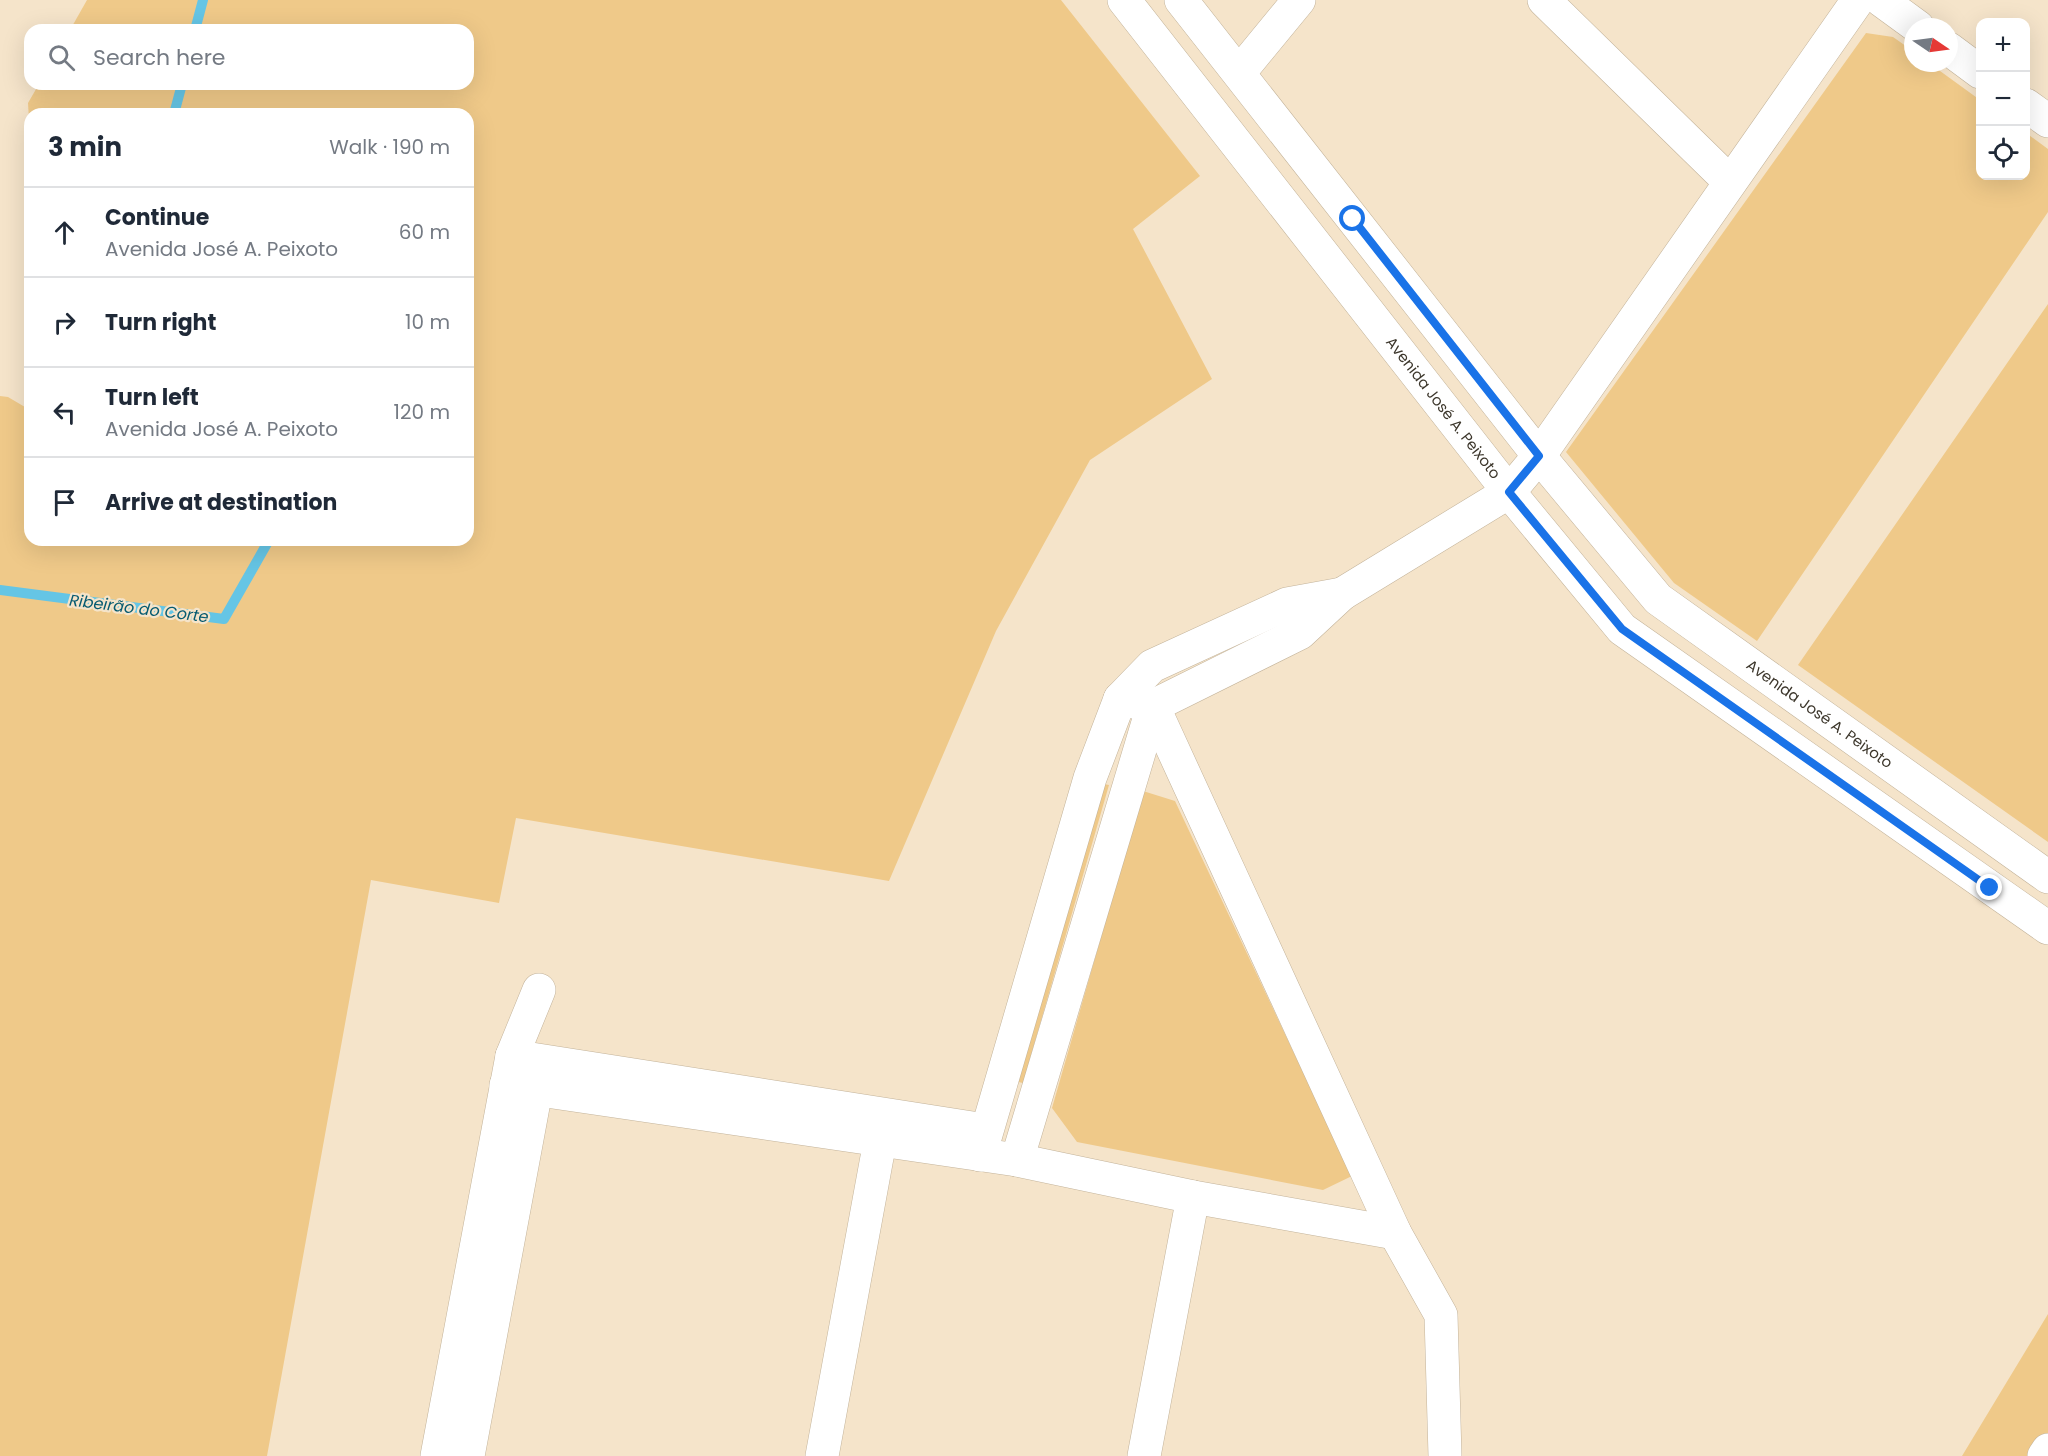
<!DOCTYPE html>
<meta charset="utf-8">
<style>
body{margin:0;font-family:Poppins,sans-serif;background:#f2f2f3;color:#1f2937}
.controls{position:absolute;right:18px;top:18px;display:grid;overflow:hidden;border-radius:12px;box-shadow:0 6px 24px #0002}
.controls button{width:54px;height:54px;display:grid;place-items:center;padding:0;border:0;border-bottom:2px solid #e0e1e3;background:#fff;color:#1f2937;font:30px sans-serif}
.compass{position:absolute;left:1904px;top:18px;width:54px;height:54px;border-radius:50%;background:#fff;box-shadow:0 6px 24px #0002;rotate:103deg}
.stop{position:absolute;width:18px;height:18px;margin:-14px;border:4px solid #1a73e8;border-radius:50%;background:#fff}
.stop.end{background:#1a73e8;border-color:#fff;box-shadow:0 2px 6px #0008}
.list{margin:0;padding:0;list-style:none}
h2{display:flex;justify-content:space-between;align-items:center;height:78px;margin:0;padding:0 24px;font-size:26px}
h2 small{font-size:20px;font-weight:400;color:#747a83}
.list li{display:grid;grid-template-columns:39px 1fr auto;gap:18px;align-items:center;box-sizing:border-box;height:90px;padding:0 24px;border-top:2px solid #e0e1e3}
.list b{display:block;font-size:22px;white-space:nowrap}
.list p{margin:0;font-size:20px;white-space:nowrap;color:#747a83}
.list em{font-size:20px;font-style:normal;color:#747a83}
.icon{flex:none;width:33px;height:33px;fill:none;stroke:currentColor;stroke-width:2;stroke-linecap:round;stroke-linejoin:round}
.map{position:relative;flex:none;width:2048px;height:1456px;overflow:hidden}
.search{position:absolute;background:#fff;box-shadow:0 6px 24px #0002;left:24px;top:24px;width:450px;height:66px;display:flex;align-items:center;gap:15px;box-sizing:border-box;padding:0 21px;border-radius:18px;color:#747a83;font-size:22px}
.panel{position:absolute;background:#fff;box-shadow:0 6px 24px #0002;left:24px;top:108px;width:450px;height:438px;border-radius:18px}
.map>svg:first-child{display:block}
</style>
<div class="map">
<svg width="2048" height="1456" viewBox="0 0 2048 1456">
<rect width="100%" height="100%" fill="#f5e4ca"/>
<path fill="#efc989" d="M87,0H1061L1200,176L1133,229L1212,379L1090,460L996,631L889,881L516,818L499,903L371,880L267,1456H0V396L8,397L30,410V540H468V114H30V137L28,103L39,84H468V30H70Z
M1866,33L1893,37L1913,51V63H1929L1980,100V176H2026V133L2048,149V212L1757,641L1674,583L1566,452Z
M2048,304V842L1798,665Z
M1099,783L1109,785L1023,1083L1013,1081Z
M1143,791L1175,801L1352,1176L1323,1190L1077,1142L1052,1108Z
M2048,1314V1456H1962Z"/>
<path fill="#65c5e5" d="M269,540H272V543L224,622L0,594V590L224,619Z"/>
<g fill="none" stroke-linecap="round" stroke-linejoin="round">
<path stroke="#65c5e5" stroke-width="10" d="M195,30L203,0
M174,114L182,84
M0,590L224,619L269,540"/>
<g stroke="#c3b39a" stroke-width="34">
<g id="minor">
<path id="s1" d="M1124,0L1509,492L1622,629L2048,928"/>
<path id="s2" d="M1181,0L1539,456L1658,599L2048,877"/>
<path d="M1544,0L1730,182"/>
<path d="M1881,0L1918,27"/>
<path d="M1949,49L1980,72"/>
<path d="M1239,73L1299,0"/>
<path d="M2026,105L2048,121"/>
<path d="M1120,699L1153,706L1395,1233L1441,1315L1445,1456"/>
<path d="M512,1056L985,1130"/>
<path d="M506,1085L1017,1160L1193,1197L1395,1233"/>
<path d="M980,1155L1090,778L1120,699L1152,666L1287,604L1342,594"/>
<path d="M1017,1160L1153,706L1300,633L1342,594L1509,492L1539,456L1858,0"/>
<path d="M437,1456L512,1056L539,990"/>
<path d="M468,1456L540,1069"/>
<path d="M822,1456L880,1141"/>
<path d="M1144,1456L1193,1197"/>
<path d="M2044,1456L2048,1450"/>
</g>
</g>
<use href="#minor" stroke="#fff" stroke-width="33"/>
</g>
<g fill="none" stroke-linecap="round" stroke-linejoin="round">
<path stroke="#1a73e8" stroke-width="8" d="M1353,219L1539,456L1509,492L1622,629L1990,888"/>
</g>
<g text-anchor="middle" stroke-width="4.5" stroke-linejoin="round" paint-order="stroke">
<g font-size="15" fill="#3d372c" stroke="#f5e4ca">
<text dy="5" stroke="none"><textPath href="#s1" startOffset="518">Avenida José A. Peixoto</textPath></text>
<text dy="5" stroke="none"><textPath href="#s2" startOffset="964">Avenida José A. Peixoto</textPath></text>
</g>
<g font-size="16" font-style="italic" fill="#075b71" stroke="#f5e4ca">
<text transform="translate(139 608) rotate(7)" y="6">Ribeirão do Corte</text>
</g>
</g>
</svg>
<div class="controls">
<button>+</button>
<button>−</button>
<button><svg class="icon" aria-label="locate" viewBox="0 0 24 24"><circle cx="12" cy="12" r="6"/><path d="M12 2v4M12 18v4M2 12h4M18 12h4"/></svg></button>
</div>
<svg class="compass" viewBox="-18 -18 36 36"><path d="M0-13l5 13h-10z" fill="#e53935"/><path d="M0 13l5-13h-10z" fill="#747a83"/></svg>
<div class="stop" style="left:1353px;top:219px"></div>
<div class="stop end" style="left:1990px;top:888px"></div>
<div class="search"><svg class="icon" aria-label="search" viewBox="0 0 24 24"><circle cx="10" cy="10" r="6"/><path d="M15 15l6 6"/></svg>Search here</div>
<section class="panel">
<h2>3 min<small>Walk · 190 m</small></h2>
<ul class="list">
<li><svg class="icon" aria-label="ahead" viewBox="0 0 24 24"><path d="M12 20V5M6 11l6-6 6 6"/></svg><div><b>Continue</b><p>Avenida José A. Peixoto</p></div><em>60 m</em></li>
<li><svg class="icon" aria-label="right" viewBox="0 0 24 24"><path d="M7 20v-9h11M14 6l5 5-5 5"/></svg><div><b>Turn right</b></div><em>10 m</em></li>
<li><svg class="icon" aria-label="left" viewBox="0 0 24 24"><path d="M17 20v-9H6M10 6l-5 5 5 5"/></svg><div><b>Turn left</b><p>Avenida José A. Peixoto</p></div><em>120 m</em></li>
<li><svg class="icon" aria-label="arrive" viewBox="0 0 24 24"><path d="M6 21V4h12l-3 4 3 4H6"/></svg><div><b>Arrive at destination</b></div></li>
</ul>
</section>
</div>
